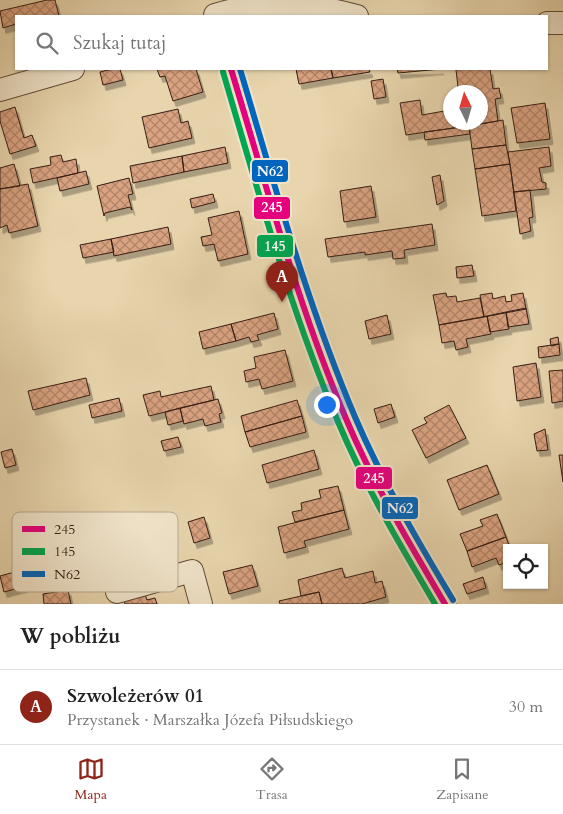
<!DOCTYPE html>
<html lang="pl">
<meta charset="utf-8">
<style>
body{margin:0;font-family:Cardo,serif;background:#f6f6f6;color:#222}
.controls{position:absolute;right:15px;bottom:15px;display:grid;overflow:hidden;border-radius:0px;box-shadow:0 1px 4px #0004}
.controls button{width:45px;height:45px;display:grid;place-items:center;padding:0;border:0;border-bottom:1px solid #e0e0e0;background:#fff;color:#222;font:25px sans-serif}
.compass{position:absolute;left:443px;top:85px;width:45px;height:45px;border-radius:50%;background:#fff;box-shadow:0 1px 4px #0004;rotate:355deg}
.you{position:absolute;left:326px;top:404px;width:18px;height:18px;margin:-12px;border:4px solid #fff;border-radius:50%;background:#1a73e8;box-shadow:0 0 0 8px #1a73e833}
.badge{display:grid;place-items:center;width:32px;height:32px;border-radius:50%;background:#8f2418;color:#fff;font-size:16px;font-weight:700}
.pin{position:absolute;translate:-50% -41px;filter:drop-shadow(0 1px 2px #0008)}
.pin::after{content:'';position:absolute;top:26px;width:18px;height:15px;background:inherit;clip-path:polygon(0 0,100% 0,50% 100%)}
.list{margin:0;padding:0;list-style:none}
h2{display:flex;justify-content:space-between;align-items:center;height:65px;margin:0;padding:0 20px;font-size:21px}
h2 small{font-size:16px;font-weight:400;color:#767676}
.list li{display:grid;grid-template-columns:32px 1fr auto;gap:15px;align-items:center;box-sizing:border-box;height:75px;padding:0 20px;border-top:1px solid #e0e0e0}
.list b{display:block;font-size:19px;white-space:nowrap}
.list p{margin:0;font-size:16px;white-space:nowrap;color:#767676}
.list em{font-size:16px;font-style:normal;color:#767676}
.icon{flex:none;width:28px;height:28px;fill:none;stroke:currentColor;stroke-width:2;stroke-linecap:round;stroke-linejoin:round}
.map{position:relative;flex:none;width:563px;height:604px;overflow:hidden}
.search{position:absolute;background:#fff;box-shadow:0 1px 4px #0004;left:15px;right:15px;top:15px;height:55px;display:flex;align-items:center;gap:12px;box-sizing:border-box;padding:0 18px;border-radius:0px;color:#767676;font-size:19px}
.sheet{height:140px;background:#fff}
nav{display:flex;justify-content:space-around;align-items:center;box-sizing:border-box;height:70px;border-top:1px solid #e0e0e0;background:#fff;font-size:14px;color:#767676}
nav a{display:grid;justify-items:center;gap:2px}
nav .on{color:#8f2418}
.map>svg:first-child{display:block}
</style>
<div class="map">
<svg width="563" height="604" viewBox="0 0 563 604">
<defs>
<pattern id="building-cross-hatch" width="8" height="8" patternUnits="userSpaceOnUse" patternTransform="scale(1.25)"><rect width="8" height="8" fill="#d9a280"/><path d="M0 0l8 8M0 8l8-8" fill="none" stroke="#b18368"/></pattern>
<filter id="shadow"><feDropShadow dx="3" dy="5.5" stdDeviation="0" flood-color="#0004"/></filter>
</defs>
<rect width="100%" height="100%" fill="#e8d5ad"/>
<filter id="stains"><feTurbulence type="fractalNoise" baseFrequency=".004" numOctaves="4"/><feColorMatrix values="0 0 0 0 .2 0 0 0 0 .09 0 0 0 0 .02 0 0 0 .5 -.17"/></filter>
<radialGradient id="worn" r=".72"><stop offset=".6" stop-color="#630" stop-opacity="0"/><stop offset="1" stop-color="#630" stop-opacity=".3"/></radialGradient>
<path fill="url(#building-cross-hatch)" stroke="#361e14" filter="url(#shadow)" d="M47,0H55L59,16H16V24L3,28L0,11Z
M112,69H120L123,80L103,85L100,72Z
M157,69H196L203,92L173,101L165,76L160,77Z
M296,69H331L333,78L299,84Z
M331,69H369L370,72L333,78Z
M397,69H441L398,73Z
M462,69H490L493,89L499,88L501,98L495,99L498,121L474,125V122H480V92H470L469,86L458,87L456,70Z
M383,79L386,97L374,99L371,81Z
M420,100L422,115L450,110V122H474V125L406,135L400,103Z
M545,103L550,139L517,143L511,108Z
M15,107L24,138L32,135L36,146L10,154L0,121V112Z
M178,109L181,123L188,121L192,138L149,148L142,117Z
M503,120L506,145L472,149L469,126Z
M469,126L470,134L425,140L424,132Z
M506,145L510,164L475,169L472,149Z
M225,147L228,163L184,172L182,156Z
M549,147L551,166L539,168L542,182L546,183V189L514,192L508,152Z
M61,155L63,162L76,159L78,173L33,183L30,169L51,165L50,157Z
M182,156L184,172L133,183L130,166Z
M14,164L20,186L0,189V168Z
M510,164L516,211L482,216L475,169Z
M86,171L89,184L60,191L57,178Z
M440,175L444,201L437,205L432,177Z
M129,178L133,194L128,195L132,210L130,207L105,213L104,216L97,186Z
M28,184L38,226L9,233L7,225L0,228V189Z
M371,186L376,217L344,222L340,191Z
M530,190L533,217L529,218L531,231L520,234L514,192Z
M213,194L215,202L192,208L190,199Z
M239,211L248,254L218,261L214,244L203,246L201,237L212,235L208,218Z
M432,224L435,245L404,250L405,258L393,259L392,251L365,255V252L328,257L325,239Z
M168,227L171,244L114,256L111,239Z
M111,239L114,252L83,258L80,245Z
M472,265L474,276L457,278L456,267Z
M446,293L447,297L456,296L457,302L480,298L484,317L439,325L433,295Z
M492,293L493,299L505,296L506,302L512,301L511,295L523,293L526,309L484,317L480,295Z
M526,308L529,324L508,327L506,312Z
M506,312L509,329L490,332L487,316Z
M274,313L278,329L257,335L259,340L251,342L249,337L236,341L231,324Z
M387,315L391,334L369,339L365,321Z
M487,316L491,334L466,339L468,347L456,350L454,341L442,343L439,325Z
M231,324L236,341L203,349L199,332Z
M558,337L559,344L551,346L550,339Z
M559,344L560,355L539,358L538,347Z
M285,350L293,381L262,389L259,379L246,382L244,371L256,368L254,357Z
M536,363L541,397L517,401L513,367Z
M563,370V401L552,403L549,371Z
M86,378L90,395L33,410L28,391Z
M211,386L214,400L149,416L143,395L160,391L161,397Z
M119,398L122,411L92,418L89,405Z
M218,399L222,413L219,414L221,422L205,426L203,419L184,424L180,408Z
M297,400L302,416L245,432L241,416Z
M391,404L395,417L378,423L374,409Z
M449,405L466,438L426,458L412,430L427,423L424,418Z
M180,408L183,421L168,425L165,412Z
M302,416L306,432L250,447L245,432Z
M545,429L548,450L537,451L534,434Z
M178,437L181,447L164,451L161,441Z
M12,449L16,465L5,468L1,452Z
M314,450L319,469L267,483L262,465Z
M559,455H563V482Z
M487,465L499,494L459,510L447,480Z
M338,486L344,510L295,522L292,512L302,510L301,503L321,498L319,490Z
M344,510L349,529L304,541L306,547L284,553L278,527Z
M497,514L506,537L467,551L460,534L483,526L480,520Z
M204,517L210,538L194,543L188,522Z
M506,537L510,548H507V562L499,565L496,558L472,567L467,551Z
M252,565L258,586L229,594L223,572Z
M342,568L345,578L373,571L375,583L382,581L386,597L362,604H322L319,592L301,596L298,580Z
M22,570L27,586L4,592L0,576Z
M483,577L486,588L467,594L463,584Z
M68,590L71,604H44L43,594Z
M319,592L322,604H280L279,601Z
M145,594L147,600L155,598L157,604H125L124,600Z"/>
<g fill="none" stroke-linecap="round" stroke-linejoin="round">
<g stroke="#624c3a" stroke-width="24">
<path id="minor" d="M215,15C262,0 309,3 357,16
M547,23H563
M231,69C267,186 298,308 347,421C374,484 410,545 445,604
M0,90L73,69
M117,592L192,571L201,604"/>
</g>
<use href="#minor" stroke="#f0e4ca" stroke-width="22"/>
<g stroke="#f0e4ca" stroke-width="10">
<path id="bus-1" d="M231,69C267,187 298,307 347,421C374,485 410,544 445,604"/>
</g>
<g stroke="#f0e4ca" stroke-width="10">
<path id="bus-2" d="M223,72C258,190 290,310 339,424C365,486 400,545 435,604"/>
</g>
<g stroke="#f0e4ca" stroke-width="10">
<path id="bus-3" d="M240,69C275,186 307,304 355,417C382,480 417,540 453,600"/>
</g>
<use href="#bus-1" stroke="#e5007d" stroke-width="6"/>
<use href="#bus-2" stroke="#00a651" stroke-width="6"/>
<use href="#bus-3" stroke="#0065bd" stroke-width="6"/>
</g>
<rect x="12" y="512" width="166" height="80" rx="8" fill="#f0e4ca" stroke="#b8a993" stroke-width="1"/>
<rect x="22" y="526" width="23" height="6" fill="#e5007d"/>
<rect x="22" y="548" width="23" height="7" fill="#00a651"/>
<rect x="22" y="571" width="23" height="6" fill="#0065bd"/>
<g font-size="14" fill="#361e14">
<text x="54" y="534">245</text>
<text x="54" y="556">145</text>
<text x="54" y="579">N62</text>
</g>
<g stroke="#f0e4ca" stroke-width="2">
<rect x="251" y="159" width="38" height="24" rx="5" fill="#0065bd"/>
<rect x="253" y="196" width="38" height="24" rx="5" fill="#e5007d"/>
<rect x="256" y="234" width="38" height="24" rx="5" fill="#00a651"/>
<rect x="355" y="466" width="38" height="24" rx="5" fill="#e5007d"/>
<rect x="381" y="496" width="38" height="24" rx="5" fill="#0065bd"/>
</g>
<g font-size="14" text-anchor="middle" font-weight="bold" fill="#fff">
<text x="270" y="176">N62</text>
<text x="272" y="212">245</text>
<text x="275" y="251">145</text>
<text x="374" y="483">245</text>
<text x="400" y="513">N62</text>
</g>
<rect width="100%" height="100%" filter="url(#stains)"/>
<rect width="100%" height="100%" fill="url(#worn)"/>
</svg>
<div class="controls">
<button><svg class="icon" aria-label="locate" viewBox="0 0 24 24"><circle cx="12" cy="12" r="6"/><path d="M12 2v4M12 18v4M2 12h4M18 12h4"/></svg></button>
</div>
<svg class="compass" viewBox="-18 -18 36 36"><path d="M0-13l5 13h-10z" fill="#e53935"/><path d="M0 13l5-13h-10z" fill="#767676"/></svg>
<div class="you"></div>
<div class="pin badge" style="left:282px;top:302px">A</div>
<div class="search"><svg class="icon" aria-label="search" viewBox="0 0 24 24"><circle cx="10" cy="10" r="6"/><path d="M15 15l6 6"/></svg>Szukaj tutaj</div>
</div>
<section class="sheet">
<h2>W pobliżu<small></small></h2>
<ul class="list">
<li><span class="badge">A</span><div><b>Szwoleżerów 01</b><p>Przystanek · Marszałka Józefa Piłsudskiego</p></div><em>30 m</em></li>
</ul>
</section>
<nav>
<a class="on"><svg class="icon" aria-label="map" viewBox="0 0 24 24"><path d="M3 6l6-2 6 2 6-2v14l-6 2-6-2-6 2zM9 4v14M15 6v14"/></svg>Mapa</a>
<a><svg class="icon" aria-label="directions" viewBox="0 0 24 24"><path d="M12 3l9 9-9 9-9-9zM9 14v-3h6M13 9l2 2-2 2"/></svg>Trasa</a>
<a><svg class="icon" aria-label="saved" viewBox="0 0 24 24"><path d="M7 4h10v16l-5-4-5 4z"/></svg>Zapisane</a>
</nav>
